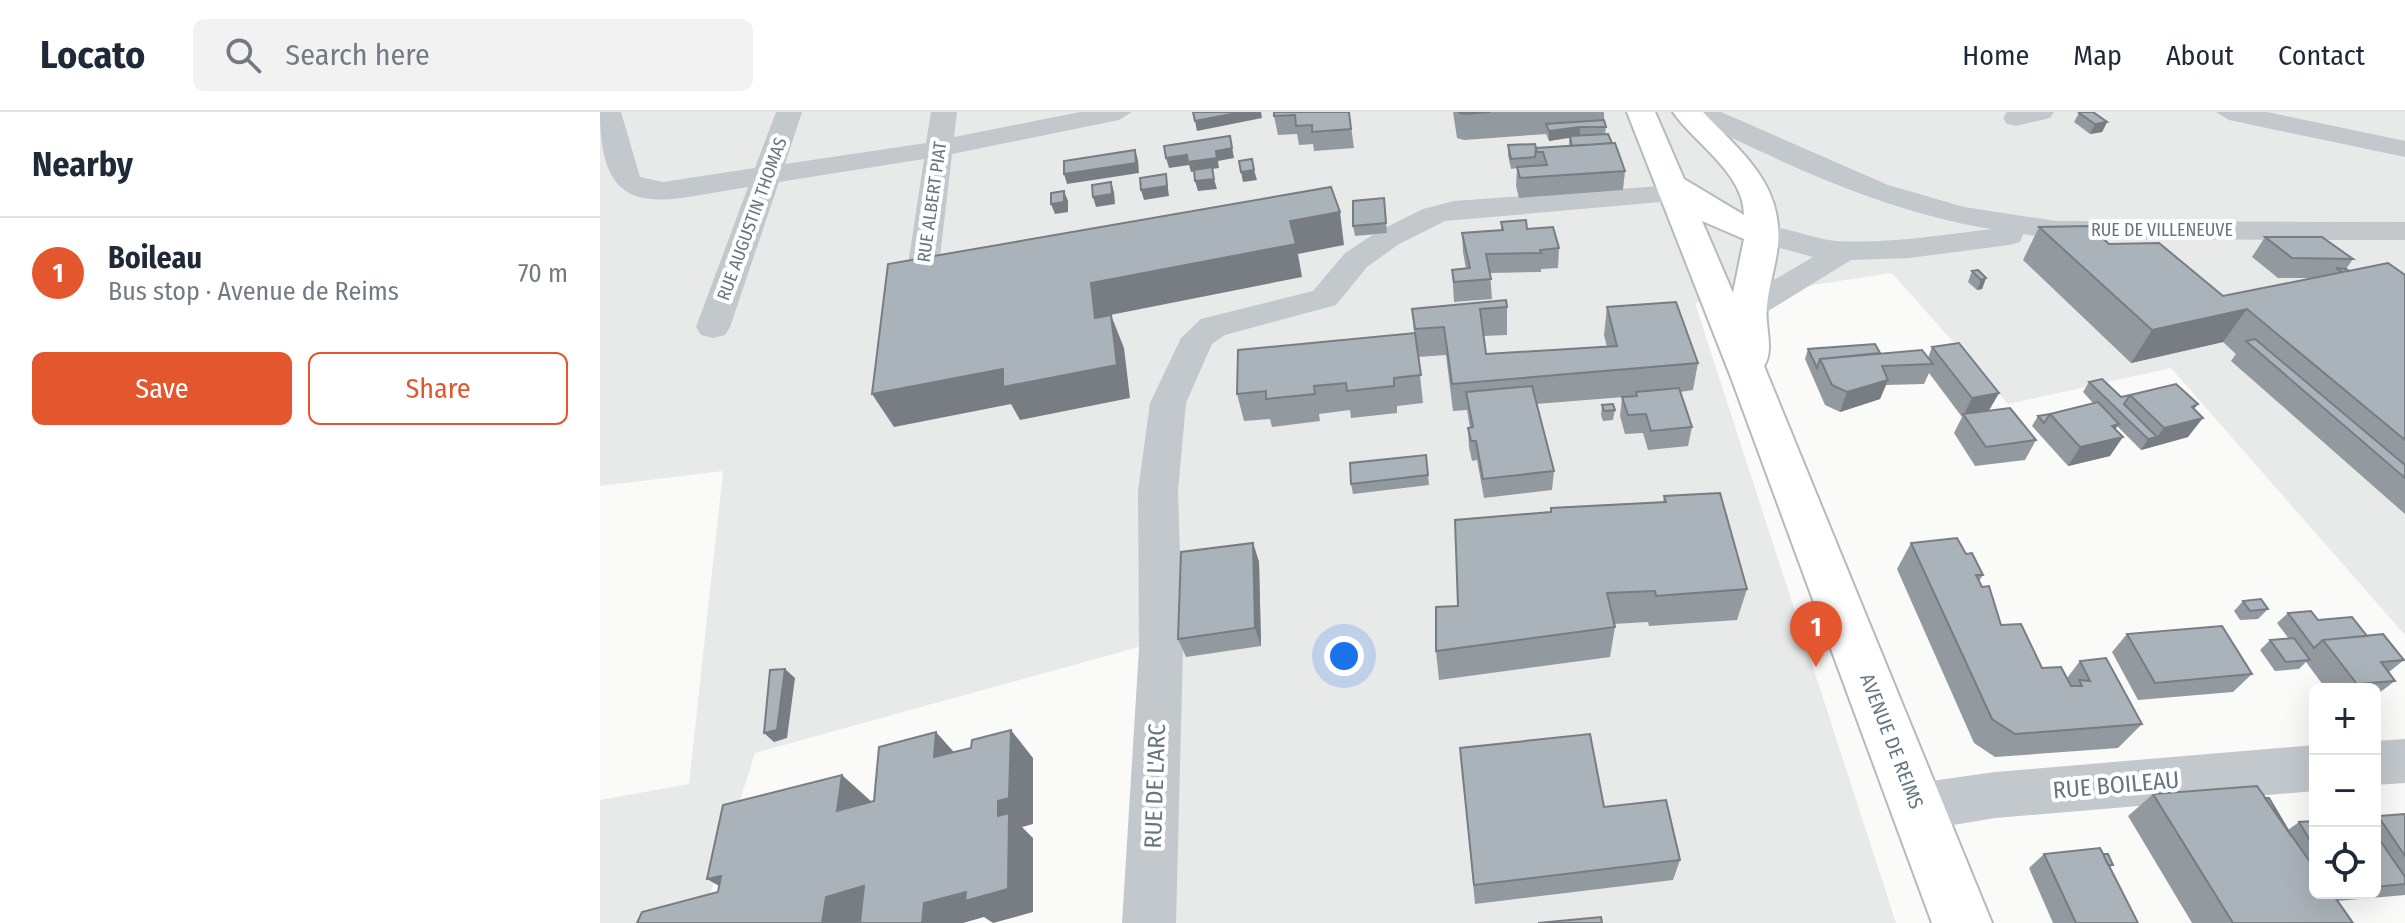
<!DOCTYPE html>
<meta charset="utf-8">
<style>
body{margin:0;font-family:"Fira Sans Condensed",sans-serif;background:#f2f2f3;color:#1f2937}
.controls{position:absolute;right:24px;bottom:24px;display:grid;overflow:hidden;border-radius:12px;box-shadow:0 8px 32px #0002}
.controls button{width:72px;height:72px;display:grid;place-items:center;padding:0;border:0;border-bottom:2px solid #e0e1e3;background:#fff;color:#1f2937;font:40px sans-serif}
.you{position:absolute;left:744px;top:544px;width:28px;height:28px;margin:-20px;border:6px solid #fff;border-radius:50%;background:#1a73e8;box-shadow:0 0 0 12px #1a73e833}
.badge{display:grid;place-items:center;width:52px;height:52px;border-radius:50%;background:#e4572e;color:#fff;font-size:26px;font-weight:700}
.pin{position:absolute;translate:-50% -66px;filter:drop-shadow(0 2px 4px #0008)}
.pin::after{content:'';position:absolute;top:42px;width:28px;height:24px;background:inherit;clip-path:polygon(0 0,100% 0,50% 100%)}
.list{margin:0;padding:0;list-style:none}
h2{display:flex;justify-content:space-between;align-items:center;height:104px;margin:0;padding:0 32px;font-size:34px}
h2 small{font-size:26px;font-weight:400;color:#747a83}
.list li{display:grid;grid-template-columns:52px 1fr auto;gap:24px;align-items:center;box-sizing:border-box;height:112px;padding:0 32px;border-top:2px solid #e0e1e3}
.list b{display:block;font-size:30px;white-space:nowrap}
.list p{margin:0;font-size:26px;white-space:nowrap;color:#747a83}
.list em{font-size:26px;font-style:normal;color:#747a83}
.actions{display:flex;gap:16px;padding:24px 32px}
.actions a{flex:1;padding:18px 0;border:2px solid #e4572e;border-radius:12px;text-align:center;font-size:28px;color:#e4572e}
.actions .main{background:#e4572e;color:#fff}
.icon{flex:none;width:44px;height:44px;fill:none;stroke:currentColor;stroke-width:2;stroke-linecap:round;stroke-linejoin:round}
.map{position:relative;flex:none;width:1805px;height:811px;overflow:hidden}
header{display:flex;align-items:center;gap:48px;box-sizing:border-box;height:112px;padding:0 40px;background:#fff;border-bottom:2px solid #e0e1e3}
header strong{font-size:38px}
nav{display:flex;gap:44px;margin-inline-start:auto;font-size:28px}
.search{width:560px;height:72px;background:#f2f2f3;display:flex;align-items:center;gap:20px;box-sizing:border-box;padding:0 28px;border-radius:12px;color:#747a83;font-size:30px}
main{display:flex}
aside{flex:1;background:#fff}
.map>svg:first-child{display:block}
</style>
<header>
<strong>Locato</strong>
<div class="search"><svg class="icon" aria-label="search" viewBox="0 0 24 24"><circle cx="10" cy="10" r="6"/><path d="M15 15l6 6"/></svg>Search here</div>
<nav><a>Home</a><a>Map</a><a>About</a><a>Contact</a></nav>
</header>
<main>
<aside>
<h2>Nearby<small></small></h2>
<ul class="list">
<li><span class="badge">1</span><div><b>Boileau</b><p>Bus stop · Avenue de Reims</p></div><em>70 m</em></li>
</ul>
<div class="actions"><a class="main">Save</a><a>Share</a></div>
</aside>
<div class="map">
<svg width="1805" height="811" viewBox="0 0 1805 811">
<rect width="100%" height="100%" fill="#fafaf8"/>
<path fill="#e8e9e9" d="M0,0H1805V523L1571,256L1408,292L1292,161L1095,191L1296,811H544L564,528L155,641L101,811H0V688L89,672L123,359L0,374Z"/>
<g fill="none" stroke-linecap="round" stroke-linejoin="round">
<g stroke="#b5babe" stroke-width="4">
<path id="major" d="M1027,0H1055L1084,67L1144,103C1144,61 1095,32 1073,0H1103C1142,41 1183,72 1178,133C1176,153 1169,173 1167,194C1164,213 1175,237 1164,254L1392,811H1332L1132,268ZM1102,109L1144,127L1133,181Z"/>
</g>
<path fill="#c3c8cc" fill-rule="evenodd" d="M0,0H21L40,65L63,70L155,56L176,0H202L185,52L326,31L331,0H357L354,25L480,0H532L519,8L352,42L336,179L331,186L320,189L309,186L304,179L324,47L179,70L130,215L125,223L113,226L101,223L96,215L148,75C65,87 0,117 0,0Z
M1087,0H1121L1288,73L1364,95L1456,109L1805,110V128L1456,127L1423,122L1420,130L1409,133L1309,146L1251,148L1160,204L1148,207L1136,204L1132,197L1136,190L1213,145L1151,128L1147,122L1151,116C1177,109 1209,127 1237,129C1289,132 1340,123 1392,117C1285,100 1187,53 1091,6Z
M1407,0H1454L1450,6L1416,14L1407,12L1403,6Z
M1616,0H1667L1805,29V45L1629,8Z
M1074,73L1084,76L1089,82L1084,88L845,109L799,132L767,155L736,193L625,223L612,232L586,291L578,379L583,537L576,811H522L539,537L538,379L550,291L581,226L601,207L713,179L745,141L777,120L823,97L854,89Z
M1805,627V671L1775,673V629Z
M1715,633V679L1395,706L1317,719L1299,712L1292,695L1299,678L1317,671L1395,660Z"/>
<use href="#major" fill="#fff" fill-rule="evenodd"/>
</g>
<path fill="#929a9f" d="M749,0L754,36L714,39L713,32L699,33L697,22L678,23L674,4Z
M853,0H1004V8L1006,15L1005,22L1012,31L1025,59L1023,78L919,86L916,74L917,56L911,57L908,43V33L936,36L969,34V26L949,29L946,22L864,28L857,26Z
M1479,1L1507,10L1502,20L1490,22L1474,10Z
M784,86L787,121L755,124L753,114Z
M901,110L927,117L959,136L958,156L941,157V160L890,161L892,187L854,190L852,158L866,157L863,140L862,121L901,118Z
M1439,115L1509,132L1623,184L1711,166H1678L1652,145L1665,125L1753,147L1746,157L1749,159L1805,163V402L1631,249L1636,242L1623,230L1531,251L1423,148Z
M1372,159L1386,166L1382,177L1377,178L1368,170Z
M907,195V223L883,224L886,242L1007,235L1004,223L1007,195L1098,251L1093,278L1080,280L1092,315L1088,334L1048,338L1043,321L1025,322L1020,304L1022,285L1036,284L936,292L954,359L952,378L884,386L877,348L872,349L869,335L868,316H870L867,298L853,299L846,243L818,245L823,291L797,294V301L751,306L750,298L719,302L720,309L672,315L670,307L644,309L637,282L814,221L812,197Z
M1332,235L1399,281L1389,298L1436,328L1425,348L1375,354L1354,321L1362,305L1329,261L1324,272L1286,273L1280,287L1240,300L1225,293L1205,247L1208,237L1280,241L1328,246Z
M1489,270L1521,285L1576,272L1594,297L1588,325L1541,338L1517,314L1515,317L1510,344L1468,354L1432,314L1438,304L1493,291L1483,280Z
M1002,293L1015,298L1013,308L1003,309L1001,303Z
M826,343L829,373L753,382L751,372Z
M1064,384L1147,477L1137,508L1049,514L1048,510L1014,512L1015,515L1010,545L839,568L836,539L858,494L1063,390Z
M653,431L659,450L661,534L586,545L578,527Z
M1311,431L1366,442L1383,463L1379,469L1401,513L1442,556L1467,566L1480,549L1542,612L1518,636L1395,645L1374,631L1297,457Z
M1643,489L1668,497L1658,507L1640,508L1634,499Z
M1688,501L1718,508L1767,524L1804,548L1789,560L1795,569L1775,584V577H1726L1706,550L1699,557L1675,559L1660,538L1670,528L1689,527L1677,511Z
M1527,522L1652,562L1633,580L1538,588L1512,540Z
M860,636L1080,748L1073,768L875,792Z
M1553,682L1688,718L1699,710L1715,709V781H1775V706L1778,704L1805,702V783L1737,789L1753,811H1592L1528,704Z
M1444,742H1503L1513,753L1509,756L1538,811H1453L1429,756Z"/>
<path fill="#777d82" d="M642,0H661L662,6L597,19L595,9Z
M1507,10L1502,20L1490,22L1495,12Z
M980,15V24L949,29V19Z
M630,24L634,46L618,49L619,56L591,60L589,53L569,56L566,46L616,39Z
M535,38L538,48L539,61L467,72L464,62Z
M654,58L657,68L643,70L641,60Z
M566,62L569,84L544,88L541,78Z
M614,67L617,77L598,79L595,69Z
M511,70L514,80L515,92L496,95L493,85Z
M464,79L468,89V100L455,102L451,92Z
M740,100L744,133L698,142L702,165L495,206L491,171L690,109Z
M1386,166L1382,177L1377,178L1381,168Z
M1647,197L1623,230L1531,251L1552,218Z
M511,203L524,236L530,286L420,308L411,292L294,315L272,282Z
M1288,268L1280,287L1240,300L1247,280Z
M1399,281L1388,300L1364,302L1372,286Z
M1598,292L1584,310L1603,306L1588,325L1541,338L1548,327L1557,325L1564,316L1592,295Z
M1519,312L1508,328L1523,325L1510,344L1468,354L1480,335L1512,314Z
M653,431L659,450L661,534L655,516Z
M185,557L195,566L187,626L174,630L164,621Z
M411,618L433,646V712L422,715L433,726V800L393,811L384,805L363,811H322L324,791L398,689Z
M336,620L361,648L334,645Z
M242,663L272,690L237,699Z
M121,764L147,790L107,767Z
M264,774L296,798L260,808L259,811H222L226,785Z"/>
<path fill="#aab3b9" stroke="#777d82" stroke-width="2" d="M593,0H642L595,9Z
M674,0H749L751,17L712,20V13L696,14L695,3L674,4Z
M858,0H890L863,2Z
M1481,0H1493L1507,10L1495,12L1479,1Z
M1004,8L1006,15H980L949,19L946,12Z
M1008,22L1012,31L972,34L970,24Z
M630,24L632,36L616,39L617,46L588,50L587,43L566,46L564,34Z
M1015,31L1025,59L920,66L917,55L947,53L943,40H937L936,36Z
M935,32L936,36L935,45L911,47L908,33Z
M535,38L536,51L464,62V49Z
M652,47L654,58L641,60L639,49Z
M612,55L614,67L595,69L594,58Z
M566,62L567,74L541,78L540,66Z
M511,70L512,82L493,85L492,73Z
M731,75L740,100L690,109L696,132L491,171L495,206L511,203L517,253L403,275V257L272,282L288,152Z
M464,79V90L451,92V81Z
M784,86L786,111L753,114V89Z
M926,108L927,117L953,115L959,136L940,138L941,141L886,142L891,167L854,170L852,158L870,156L862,121L903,118L901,110Z
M1489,114L1509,132L1559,131L1623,184L1788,151L1805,163V328L1647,197L1552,218L1439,115Z
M1665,125H1722L1753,147L1692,146Z
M1736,156L1746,157L1749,159L1742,160Z
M1378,158L1386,166L1381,168L1372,159Z
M906,188L907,195L880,197L886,242L1017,234L1007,195L1076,190L1098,251L852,272L844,215L815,217L812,197Z
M815,221L821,263L794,266V274L747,279L746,271L714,274L715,282L666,287V279L637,282L638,238Z
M1655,227L1805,353V366L1646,229Z
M1359,231L1399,281L1372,286L1332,235Z
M1275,232L1280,241L1220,247L1217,256L1208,237Z
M1322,238L1333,252L1282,254L1288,268L1247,280L1232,273L1220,247Z
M1502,267L1521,285L1530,283L1524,292L1557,325L1548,327L1489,270Z
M1576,272L1598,292L1592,295L1603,306L1564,316L1530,283Z
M932,274L954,359L883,367L876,329H871L868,316L873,315L866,280Z
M1079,276L1092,315L1051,319L1046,302L1028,303L1022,285L1037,284L1036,280Z
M1498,290L1519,312L1512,314L1523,325L1480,335L1450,302Z
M1013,292L1015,298L1004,299L1002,293Z
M1410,296L1436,328L1386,335L1363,302Z
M1450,302L1444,311L1438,304Z
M826,343L828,363L751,372L750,351Z
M1120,381L1147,477L1056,484L1055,479L1007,481L1015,515L836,539V495L858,494L855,408L951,400V396L1066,390L1064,384Z
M1357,426L1366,442L1372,441L1383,463H1376L1382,475L1389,474L1401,513L1421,512L1442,556L1461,555L1471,574H1482L1479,568L1490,569L1480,549L1506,546L1542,612L1415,622L1392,607L1311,431Z
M653,431L655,516L578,527L581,440Z
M1661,487L1668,497L1650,499L1643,489Z
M1711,499L1718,508L1752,505L1767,524L1723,528L1714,536L1688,501Z
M1622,514L1652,562L1555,571L1527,522Z
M1783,522L1804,548L1781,550L1795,569L1757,572L1723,528Z
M1694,526L1710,548L1686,550L1670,528Z
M185,557L177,618L164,621L170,558Z
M411,618L409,686L398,689V704L409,701L408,777L365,789L366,780L324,791L322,811H260L264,774L226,785L222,811H37L42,800L118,780L121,764L107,767L123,693L242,663L237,699L274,689L279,635L336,620L334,645L371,636L372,628Z
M990,622L1004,695L1066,688L1080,748L874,773L860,636Z
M1657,674L1715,757V781H1732L1753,811H1633L1553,682Z
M1665,686H1669L1692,725Z
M1805,702V744L1778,704Z
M1715,709V737L1699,710Z
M1775,721L1805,765V772L1775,775Z
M1500,736L1538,811H1476L1444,742Z
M1503,742H1508L1513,753H1508Z
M1001,805L1002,811H938Z"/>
<g text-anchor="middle" stroke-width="8" stroke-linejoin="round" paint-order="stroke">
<g font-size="18" fill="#657683" stroke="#fff">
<text transform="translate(332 90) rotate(-82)" y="6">RUE ALBERT PIAT</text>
<text transform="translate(152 107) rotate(-70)" y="6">RUE AUGUSTIN THOMAS</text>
<text x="1562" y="124">RUE DE VILLENEUVE</text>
</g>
<g font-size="20" fill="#657683" stroke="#fff">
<text transform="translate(1292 629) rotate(69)" y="7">AVENUE DE REIMS</text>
</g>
<g font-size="24" fill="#657683" stroke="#fff">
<text transform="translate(1516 673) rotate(-5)" y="8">RUE BOILEAU</text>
<text transform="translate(555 674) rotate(-88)" y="8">RUE DE L'ARC</text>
</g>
</g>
</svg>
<div class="controls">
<button>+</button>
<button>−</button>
<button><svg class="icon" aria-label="locate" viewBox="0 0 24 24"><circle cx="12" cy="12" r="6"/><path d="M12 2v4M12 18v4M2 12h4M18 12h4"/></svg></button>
</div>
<div class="you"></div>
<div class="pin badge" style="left:1216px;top:555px">1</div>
</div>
</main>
